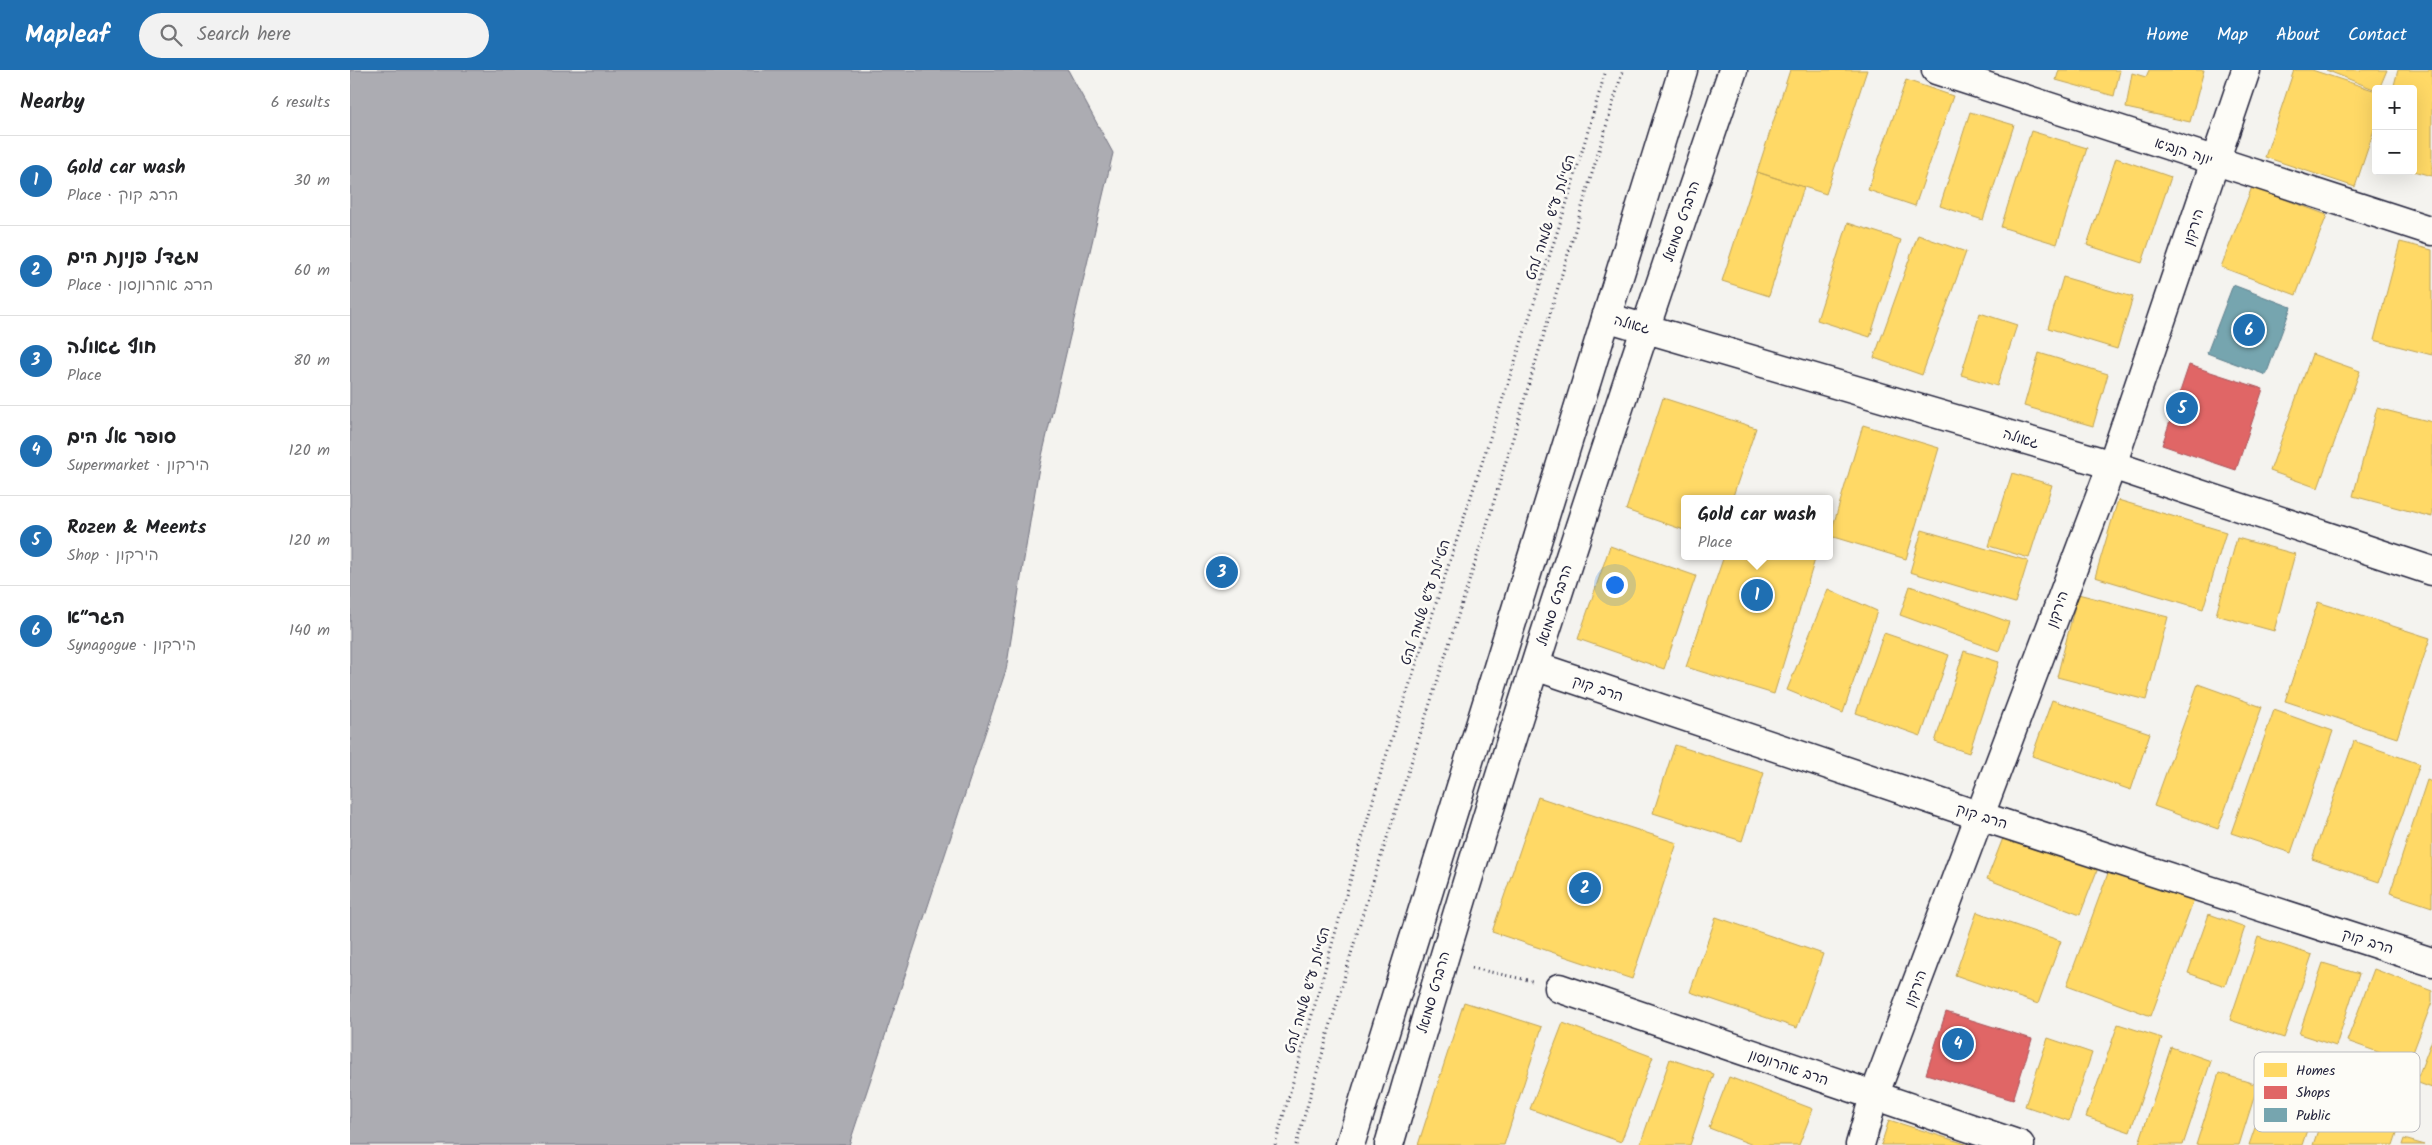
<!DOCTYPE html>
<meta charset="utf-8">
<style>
body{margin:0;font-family:Kalam,"Playpen Sans Hebrew",sans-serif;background:#f2f2f2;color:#202124}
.controls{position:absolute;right:15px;top:15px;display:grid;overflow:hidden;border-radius:5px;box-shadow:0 5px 20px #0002}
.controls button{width:45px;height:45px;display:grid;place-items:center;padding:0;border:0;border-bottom:1px solid #e0e0e0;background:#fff;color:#202124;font:25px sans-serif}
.you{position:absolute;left:1264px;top:514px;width:18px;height:18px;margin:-12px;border:4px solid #fff;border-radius:50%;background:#1a73e8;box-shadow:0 0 0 8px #1a73e833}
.badge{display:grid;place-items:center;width:32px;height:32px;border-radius:50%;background:#1f6fb2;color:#fff;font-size:16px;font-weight:700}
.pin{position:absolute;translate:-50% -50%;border:2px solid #fff;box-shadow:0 1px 5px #0006}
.popup{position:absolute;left:1331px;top:425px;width:152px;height:65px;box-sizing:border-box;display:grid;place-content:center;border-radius:5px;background:#fff;filter:drop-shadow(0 1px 4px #0005);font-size:16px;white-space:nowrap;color:#757577}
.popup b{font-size:19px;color:#202124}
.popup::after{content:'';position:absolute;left:50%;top:100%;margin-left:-10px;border:10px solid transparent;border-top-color:#fff}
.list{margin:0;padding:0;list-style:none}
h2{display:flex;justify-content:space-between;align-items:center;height:65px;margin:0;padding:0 20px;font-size:21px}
h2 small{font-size:16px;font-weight:400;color:#757577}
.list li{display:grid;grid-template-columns:32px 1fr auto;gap:15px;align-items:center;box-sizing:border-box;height:90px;padding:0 20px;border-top:1px solid #e0e0e0}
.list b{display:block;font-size:19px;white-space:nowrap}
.list p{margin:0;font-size:16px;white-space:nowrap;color:#757577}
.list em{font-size:16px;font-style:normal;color:#757577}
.icon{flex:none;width:28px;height:28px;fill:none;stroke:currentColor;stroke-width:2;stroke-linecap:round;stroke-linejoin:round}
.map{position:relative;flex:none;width:2082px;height:1075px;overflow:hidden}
header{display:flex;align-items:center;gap:30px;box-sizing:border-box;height:70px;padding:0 25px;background:#1f6fb2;color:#fff}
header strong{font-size:24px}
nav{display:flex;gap:28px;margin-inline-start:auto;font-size:18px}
.search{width:350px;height:45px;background:#f2f2f2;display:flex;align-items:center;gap:12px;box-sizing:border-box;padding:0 18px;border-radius:28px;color:#757577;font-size:19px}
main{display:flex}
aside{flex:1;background:#fff}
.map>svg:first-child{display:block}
</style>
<header>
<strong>Mapleaf</strong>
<div class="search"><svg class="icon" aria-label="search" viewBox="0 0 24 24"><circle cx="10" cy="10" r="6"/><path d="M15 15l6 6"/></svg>Search here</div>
<nav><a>Home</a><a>Map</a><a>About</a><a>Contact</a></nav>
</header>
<main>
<aside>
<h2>Nearby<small>6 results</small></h2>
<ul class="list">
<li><span class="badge">1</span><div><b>Gold car wash</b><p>Place · הרב קוק</p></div><em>30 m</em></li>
<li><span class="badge">2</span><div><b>מגדל פנינת הים</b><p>Place · הרב אהרונסון</p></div><em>60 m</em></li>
<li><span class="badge">3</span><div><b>חוף גאולה</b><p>Place</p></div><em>80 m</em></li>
<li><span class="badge">4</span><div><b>סופר אל הים</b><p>Supermarket · הירקון</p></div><em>120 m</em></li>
<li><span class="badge">5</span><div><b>Rozen &amp; Meents</b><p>Shop · הירקון</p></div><em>120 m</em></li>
<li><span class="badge">6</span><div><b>הגר״א</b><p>Synagogue · הירקון</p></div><em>140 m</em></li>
</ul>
</aside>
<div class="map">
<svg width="2082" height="1075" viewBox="0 0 2082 1075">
<rect width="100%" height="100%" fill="#f4f3ef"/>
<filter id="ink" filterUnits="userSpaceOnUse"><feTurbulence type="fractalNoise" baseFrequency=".02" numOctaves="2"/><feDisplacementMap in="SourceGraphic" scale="10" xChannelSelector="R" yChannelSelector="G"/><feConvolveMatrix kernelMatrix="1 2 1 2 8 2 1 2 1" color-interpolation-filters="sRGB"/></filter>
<g filter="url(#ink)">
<path fill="#acacb2" stroke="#757582" d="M0,0H718L763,83L688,403L656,600L499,1075H0Z"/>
<path fill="#ffd966" stroke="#bda259" d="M1440,0H1517L1476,124L1407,102Z
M1709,0H1770L1764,26L1706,10Z
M1799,0H1854L1840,52L1776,38L1782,3L1796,7Z
M1944,0H1962L2026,21V54L2005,117L1915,87Z
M1976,0H2037L2029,19L2026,20Z
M2048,0H2082V106L2063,101V19H2043Z
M1556,10L1603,26L1565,136L1518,120Z
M1620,42L1664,55L1633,150L1590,136Z
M1681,61L1737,78L1707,174L1651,157Z
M1766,88L1821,107L1792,193L1737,175Z
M1407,102L1454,117L1419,226L1372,211Z
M1902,117L1977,145L1946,225L1871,197Z
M1498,153L1551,170L1520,267L1467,250Z
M1568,165L1616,182L1572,305L1524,288Z
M2050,172L2082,180V285L2024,270Z
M1713,207L1783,227L1767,279L1698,258Z
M1630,243L1667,255L1647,316L1611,305Z
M1689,283L1758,304L1743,356L1674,336Z
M1962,284L2010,301L1968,418L1920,401Z
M1313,328L1406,358L1382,429H1334V460L1276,440Z
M2027,338L2082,352V447L2003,426Z
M1513,355L1589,378L1556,489L1480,466Z
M1662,403L1702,415L1679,488L1639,476Z
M1768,430L1876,462L1853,539L1745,507Z
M1572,460L1678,491L1665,533L1560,502Z
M1887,468L1945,484L1924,561L1866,545Z
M1260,476L1346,506L1314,599L1228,569Z
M1374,486H1466L1424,624L1336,597Z
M1560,516L1659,552L1649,581L1550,545Z
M1478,519L1527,541L1493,643L1437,620Z
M1728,524L1818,547L1796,630L1707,607Z
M1968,532L2080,568L2047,668L1935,631Z
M1534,563L1599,585L1571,666L1506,643Z
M1614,581L1649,592L1619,683L1585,672Z
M1848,614L1912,637L1868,759L1804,736Z
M1702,630L1800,663L1781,720L1682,686Z
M1924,640L1983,661L1941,783L1881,763Z
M2004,671L2070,694L2029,812L1962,789Z
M1325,675L1414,703L1392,771L1303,743Z
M2077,710L2082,712V837L2040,823Z
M1188,727L1327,773L1282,909L1142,862Z
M1655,763L1748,798L1730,845L1637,809Z
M1761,795L1845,826L1801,946L1717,915Z
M1627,842L1711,871L1688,934L1605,905Z
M1859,844L1895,857L1875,916L1838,903Z
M1366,847L1473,884L1447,958L1340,922Z
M1908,867L1962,885L1934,968L1880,950Z
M1973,893L2009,904L1986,976L1949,964Z
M2024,899L2082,921V932L2059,993L1997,971Z
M1114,932L1192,957L1154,1075H1068Z
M1213,953L1303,987L1271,1072L1180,1039Z
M1768,954L1812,968L1780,1062L1736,1047Z
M1698,968L1742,983L1719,1051L1675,1036Z
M2082,970V1018L2066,1012Z
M1821,977L1861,991L1833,1075H1794L1789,1073Z
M1320,989L1364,1004L1340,1075H1290Z
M1869,1003L1908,1015L1889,1075H1846Z
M1379,1007L1463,1039L1449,1075H1403L1359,1058Z
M1918,1020L1965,1036L1952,1075H1899Z
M1980,1024L2052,1048L2043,1075H1963Z
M1539,1050L1619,1075H1531Z
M2054,1069L2075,1075H2052Z"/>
<path fill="#e06666" stroke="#a75259" d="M1839,295L1913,319L1886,400L1812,375Z
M1596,942L1682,969L1663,1030L1576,1004Z"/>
<path fill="#76a5af" stroke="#5d7e8c" d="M1883,215L1941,237L1916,305L1857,283Z"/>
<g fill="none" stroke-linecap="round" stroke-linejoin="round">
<g stroke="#22223b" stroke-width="31">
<path id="street" d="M1586,0L2082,161
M1256,247L1762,395L2082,501
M1185,596L1630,746L2082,892
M1209,918L1670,1075
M1039,1075C1143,713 1261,356 1383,0"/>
</g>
<g stroke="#22223b" stroke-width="31">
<path id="secondary" d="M1000,1075L1333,0
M1510,1075L1524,1026L1762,395L1896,0"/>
</g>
<path stroke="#22223b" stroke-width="3" stroke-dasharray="1 4" stroke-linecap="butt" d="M1122,898L1182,911
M925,1075L1031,702L1217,132L1256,0
M946,1075L1012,846L1133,468L1273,0"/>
<use href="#street" stroke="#fdfcf7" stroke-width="28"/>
<use href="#secondary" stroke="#fdfcf7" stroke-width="28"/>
</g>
</g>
<g text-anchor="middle" stroke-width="5" stroke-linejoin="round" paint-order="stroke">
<g font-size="14" fill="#22223b" stroke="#fdfcf7">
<text transform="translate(1834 81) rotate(18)" y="5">יונה הנביא</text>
<text transform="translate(1200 147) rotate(-72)" y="5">הטיילת ע״ש שלמה להט</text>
<text transform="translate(1331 151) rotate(-71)" y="5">הרברט סמואל</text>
<text transform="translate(1843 157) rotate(-72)" y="5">הירקון</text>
<text transform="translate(1282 254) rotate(15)" y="5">גאולה</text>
<text transform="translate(1671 368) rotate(17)" y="5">גאולה</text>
<text transform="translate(1075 532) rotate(-72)" y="5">הטיילת ע״ש שלמה להט</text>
<text transform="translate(1204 535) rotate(-72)" y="5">הרברט סמואל</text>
<text transform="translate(1707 539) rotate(-70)" y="5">הירקון</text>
<text transform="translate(1248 618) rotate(19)" y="5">הרב קוק</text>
<text transform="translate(1632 746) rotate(18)" y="5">הרב קוק</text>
<text transform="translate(2018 871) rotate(18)" y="5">הרב קוק</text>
<text transform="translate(1565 918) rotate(-69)" y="5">הירקון</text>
<text transform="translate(957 920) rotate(-74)" y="5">הטיילת ע״ש שלמה להט</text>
<text transform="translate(1083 922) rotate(-74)" y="5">הרברט סמואל</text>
<text transform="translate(1439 997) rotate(19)" y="5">הרב אהרונסון</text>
</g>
</g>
<rect x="1904" y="982" width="166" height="80" rx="8" fill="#fdfcf7" stroke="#bbbbbf" stroke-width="1"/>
<rect x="1914" y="993" width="23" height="14" fill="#ffd966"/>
<rect x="1914" y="1016" width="23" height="13" fill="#e06666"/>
<rect x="1914" y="1038" width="23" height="14" fill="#76a5af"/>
<g font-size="14" fill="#22223b">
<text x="1946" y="1005">Homes</text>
<text x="1946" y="1027">Shops</text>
<text x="1946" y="1050">Public</text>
</g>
</svg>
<div class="controls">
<button>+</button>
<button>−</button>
</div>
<div class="you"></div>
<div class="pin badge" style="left:1407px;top:525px">1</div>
<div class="popup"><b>Gold car wash</b>Place</div>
<div class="pin badge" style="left:1235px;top:818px">2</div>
<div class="pin badge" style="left:872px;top:502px">3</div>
<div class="pin badge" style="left:1608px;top:974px">4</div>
<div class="pin badge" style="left:1832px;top:338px">5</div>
<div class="pin badge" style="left:1899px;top:260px">6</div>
</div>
</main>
